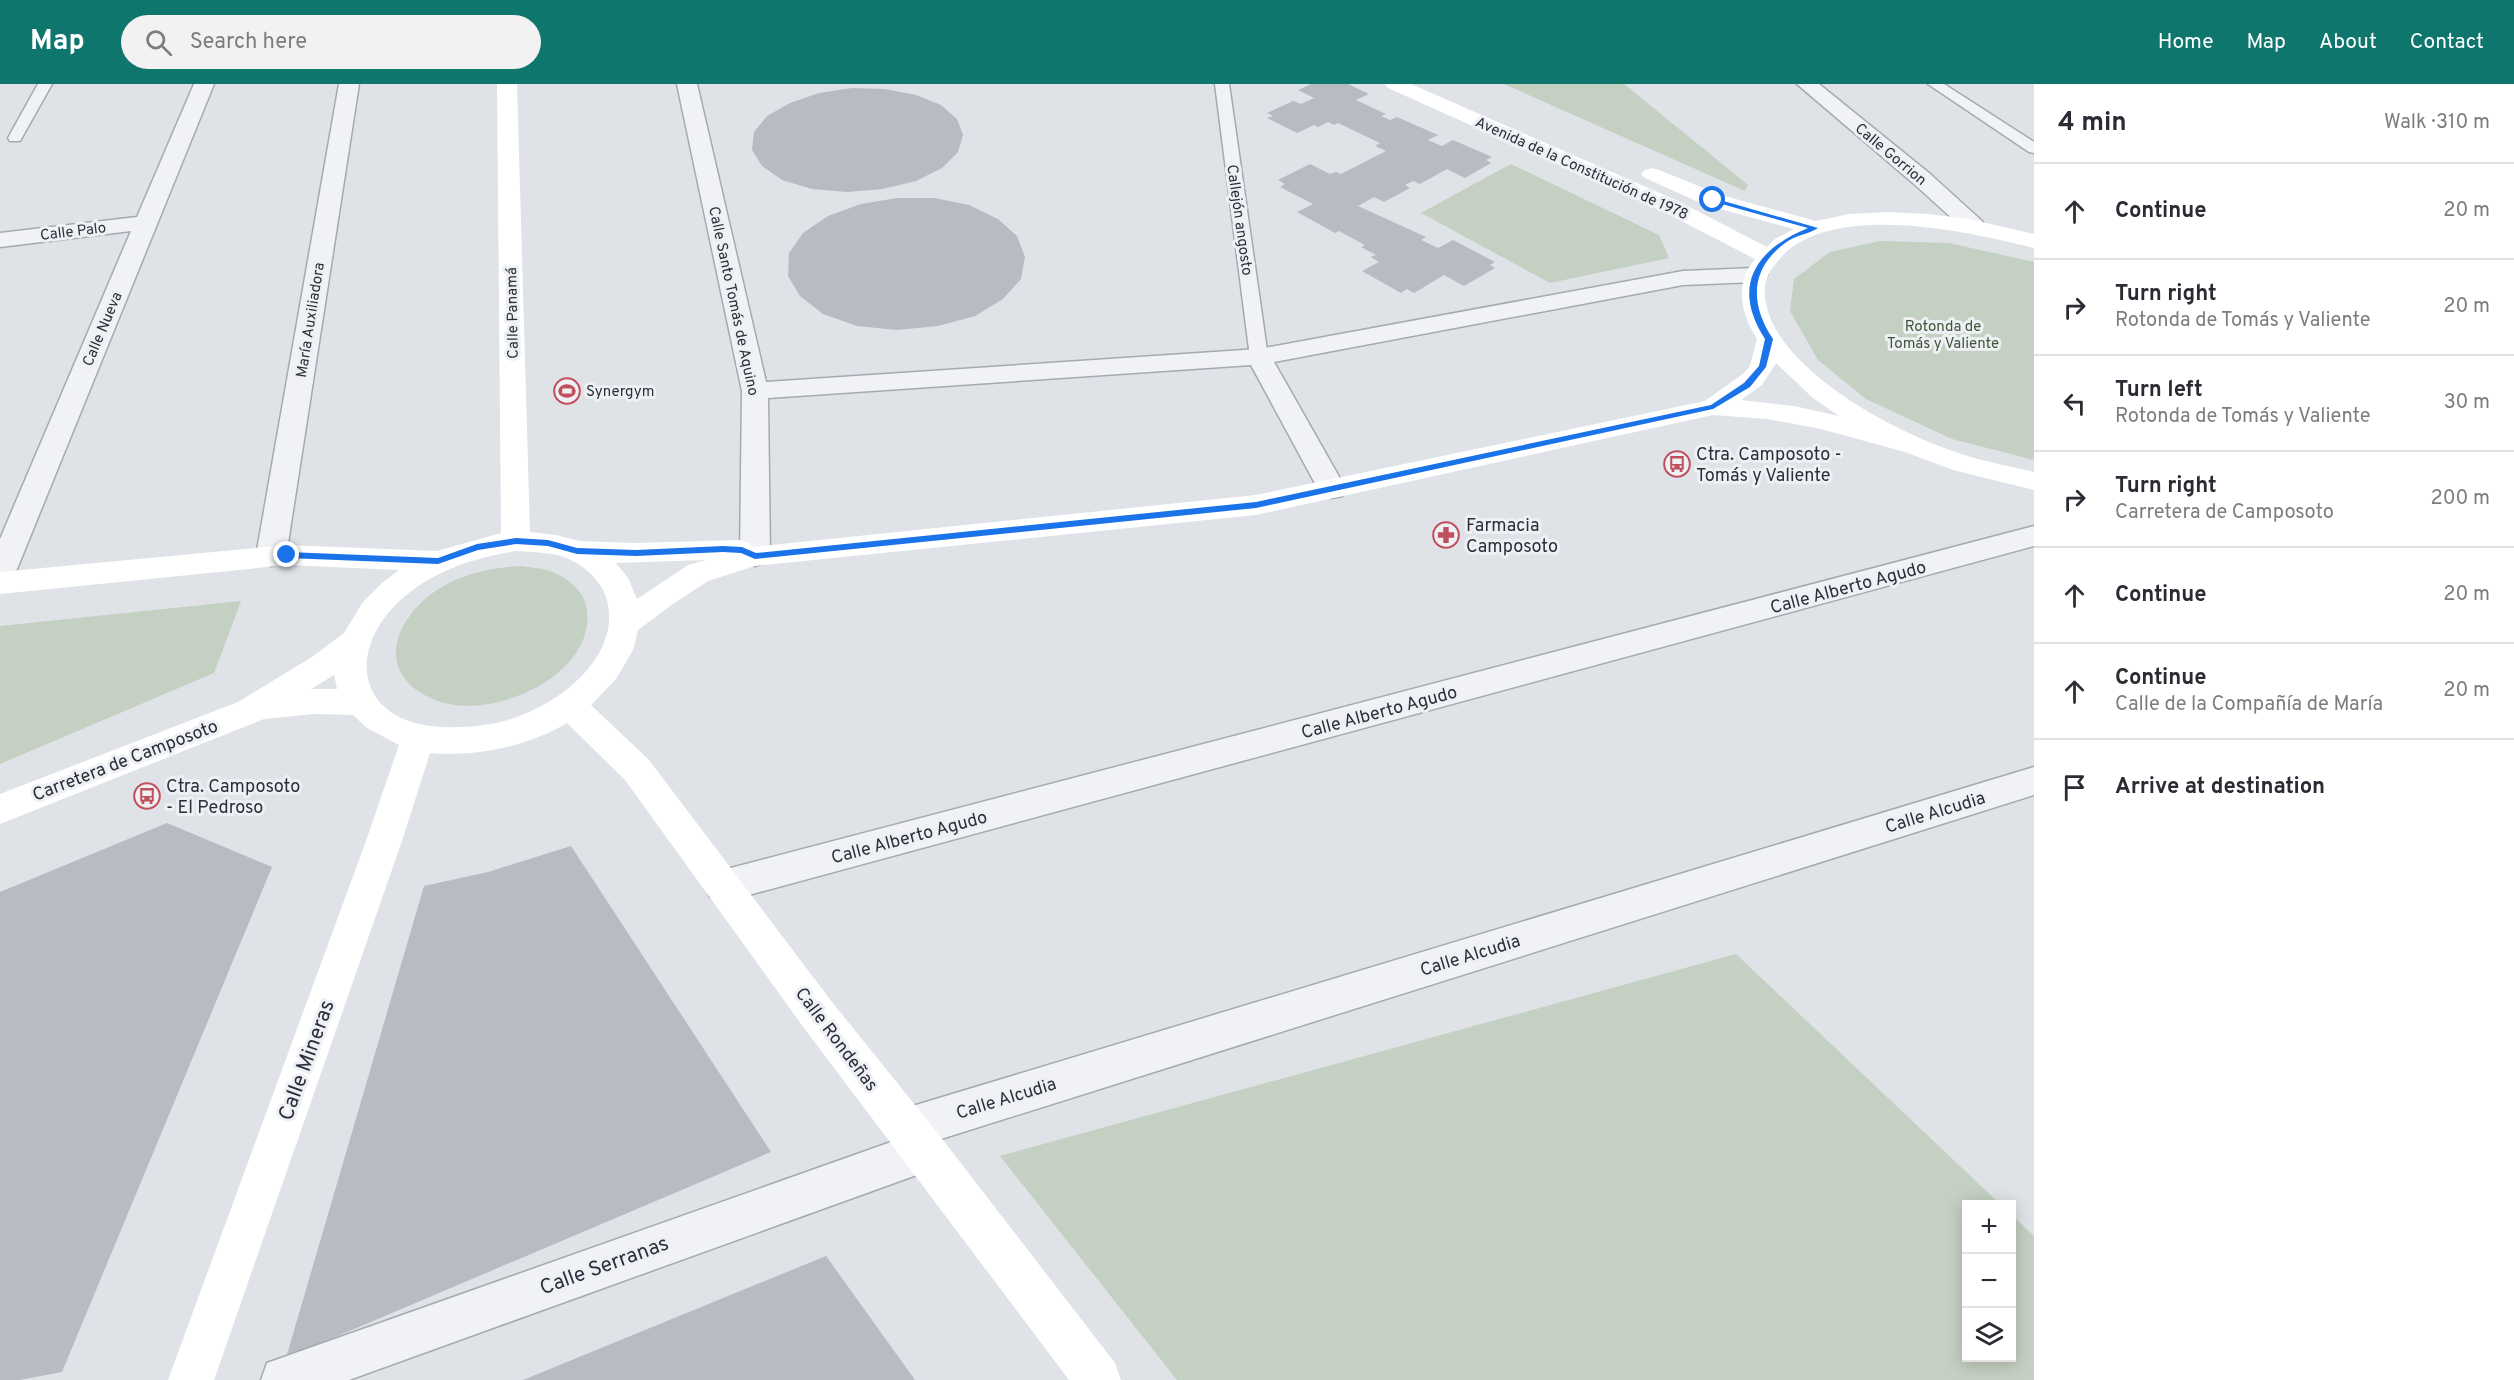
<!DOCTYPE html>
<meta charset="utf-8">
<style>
body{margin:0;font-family:Overpass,sans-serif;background:#f2f2f3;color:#2b2b33}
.controls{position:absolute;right:18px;bottom:18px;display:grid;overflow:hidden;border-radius:0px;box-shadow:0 3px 15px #0003}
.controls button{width:54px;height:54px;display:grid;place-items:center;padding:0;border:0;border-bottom:2px solid #e1e1e2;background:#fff;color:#2b2b33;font:30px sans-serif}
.stop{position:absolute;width:18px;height:18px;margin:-14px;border:4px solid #1a73e8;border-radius:50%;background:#fff}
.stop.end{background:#1a73e8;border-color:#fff;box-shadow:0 2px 6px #0008}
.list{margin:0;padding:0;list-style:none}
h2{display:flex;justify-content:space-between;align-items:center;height:78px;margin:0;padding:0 24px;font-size:26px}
h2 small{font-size:20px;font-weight:400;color:#7c7c81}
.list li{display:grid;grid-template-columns:39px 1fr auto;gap:18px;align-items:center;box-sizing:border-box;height:96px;padding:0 24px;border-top:2px solid #e1e1e2}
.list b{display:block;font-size:22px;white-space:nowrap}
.list p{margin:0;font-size:20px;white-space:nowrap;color:#7c7c81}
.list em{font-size:20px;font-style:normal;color:#7c7c81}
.icon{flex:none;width:33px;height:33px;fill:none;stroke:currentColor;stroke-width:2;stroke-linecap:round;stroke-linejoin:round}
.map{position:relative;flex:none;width:2034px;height:1296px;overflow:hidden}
header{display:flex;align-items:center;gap:36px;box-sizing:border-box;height:84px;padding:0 30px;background:#0f766e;color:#fff}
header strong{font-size:28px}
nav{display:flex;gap:33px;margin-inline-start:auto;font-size:21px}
.search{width:420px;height:54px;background:#f2f2f3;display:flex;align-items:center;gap:15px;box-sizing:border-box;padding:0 21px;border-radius:33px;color:#7c7c81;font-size:22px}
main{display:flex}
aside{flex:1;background:#fff}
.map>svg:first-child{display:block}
</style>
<header>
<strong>Map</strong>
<div class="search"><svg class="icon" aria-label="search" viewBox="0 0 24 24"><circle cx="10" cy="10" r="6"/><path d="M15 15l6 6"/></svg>Search here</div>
<nav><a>Home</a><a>Map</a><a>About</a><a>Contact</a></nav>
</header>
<main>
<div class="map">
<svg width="2034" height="1296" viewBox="0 0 2034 1296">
<rect width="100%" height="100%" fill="#dfe2e7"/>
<path fill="#c4d0c1" d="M1504,0H1624L1748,101L1745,107Z
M1511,80L1659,151L1669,174L1550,199L1421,129Z
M1880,157L1949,159L2034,178V376L1952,355L1866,315L1818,276L1790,227L1794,195L1830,168Z
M520,482C529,483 539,484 547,486C563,491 582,504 586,521C601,590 491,639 435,616C377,593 390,540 434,508C460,490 490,484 520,482Z
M241,517L214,589L0,680V542Z
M1736,870L2000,1120H1966V1274H2012V1131L2034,1152V1296H1177L1000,1072Z"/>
<path fill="#b7bbc3" d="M1311,0H1348L1369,10L1356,16L1386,30L1381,32L1390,36L1397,33L1438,51L1428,56L1442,62L1453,56L1492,73L1486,76L1491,79L1465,94L1447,85L1420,100L1413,97L1405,101L1410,104L1384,118L1374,113L1358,122L1426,153L1421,156L1438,164L1453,156L1495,178L1490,181L1495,184L1464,202L1444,191L1414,209L1407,205L1401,209L1362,187L1379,178L1371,173L1376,171L1361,163L1365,161L1339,147L1335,149L1297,128L1313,120L1280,103L1285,100L1278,96L1310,80L1330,90L1336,88L1341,90L1386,67L1375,62L1380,59L1338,39L1334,41L1328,38L1318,43L1314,41L1297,49L1267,34L1273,32L1267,29L1293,17L1301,20L1314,14L1298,6Z
M852,4L885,5L916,11L941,21L957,35L963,51L958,68L942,84L916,97L883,105L847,108L812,105L782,96L762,82L752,66L754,48L767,32L790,19L819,9Z
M897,114H934L969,121L998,135L1017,152L1025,173L1021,195L1003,215L975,232L938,242L897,246L857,242L823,230L800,212L788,192L789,169L803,149L828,132L861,120Z
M167,739L272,783L62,1288L20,1296H0V808Z
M571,762L771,1068L286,1274L424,802L488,788Z
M826,1172L915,1296H523Z"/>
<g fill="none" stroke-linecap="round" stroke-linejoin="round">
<g stroke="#a5a9b0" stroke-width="3">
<path id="lane" d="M38,0H52L20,57H10L8,54Z
M1215,0H1229L1268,273L1265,277H1253L1250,273Z
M1928,0H1944L2034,58V69L2029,68Z"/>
</g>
<g stroke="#a5a9b0" stroke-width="3">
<path id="street" d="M194,0H214L15,490L10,498L0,501V455L131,147L0,163V149L137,133Z
M339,0H359L286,472L281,479L271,482L261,479L256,472Z
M677,0H697L766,298L1259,265L1683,187L1755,184L1763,186L1767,191L1763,196L1755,198L1683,201L1274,278L1346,405L1342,412L1332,414L1322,412L1318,405L1251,281L768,314L770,472L765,479L755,482L745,479L740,472L742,307Z
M1797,0H1819L1929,89L1982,137L1985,142L1982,147L1974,149L1966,147L1913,99Z
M2034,442V462L723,818L710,813L705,802L710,791L723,786Z
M2034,683V711L941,1055L946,1067L940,1082L925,1088L349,1296H261L267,1279L284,1273L891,1058L885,1045L891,1030L906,1024Z"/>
</g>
<use href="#lane" fill="#f1f2f5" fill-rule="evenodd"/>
<use href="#street" fill="#f1f2f5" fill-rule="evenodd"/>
<path fill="#fff" fill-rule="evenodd" d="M497,0H517L530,448L556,451L579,457L636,459L739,456L749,459L752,463L1256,411L1705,317L1744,289L1750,282L1757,255C1741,230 1734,200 1755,175L1662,127L1388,4L1385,0H1411L1678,117L1767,163L1775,155L1794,145L1705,121L1645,94L1641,90L1645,86L1652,84L1659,86L1721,111L1816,137L1849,130L1888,128L1929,130L1969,135L2034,150V164C1969,148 1849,121 1791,164C1785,168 1780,175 1775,181C1754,203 1769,239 1785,259C1824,310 1908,354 1968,372C1989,379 2012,382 2034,388V406L1953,386L1905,368L1821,345L1767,335L1713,331L1256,431L755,482L708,497L673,520L638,546L633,566L616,595L591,621L649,676L832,918L940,1052L1115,1279L1121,1296H1069L804,944L625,696L567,639C526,663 477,673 430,669L402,757L214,1296H168L366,757L399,661L367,644L353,631L314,630L264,635L0,740V710L238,618L312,573L344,549L363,518L382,499L399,486L287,481L0,510V488L287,461L437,467L501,449ZM1776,279L1813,314L1839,332L1794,322L1741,316L1762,301ZM516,467C531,468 547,468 561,472C580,478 600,494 606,513C624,570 561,619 514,634C491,642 466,644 442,643C356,639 344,565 404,513C437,485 475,474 516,467ZM706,476L688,481L637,515L628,494L616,479ZM334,590L337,605H311L334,591Z"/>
</g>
<path fill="#1a73e8" d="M1713,114L1818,144C1809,150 1797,151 1788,157C1750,183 1749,219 1773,255L1766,283L1750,303L1713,325L1256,424L755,475L741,469L723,468L636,472L577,470L548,462L516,460L478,466L438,480L287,474L282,471L287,468L438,474L477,460L516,454L548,456L577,464L636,466L723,462L742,463L756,469L1256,418L1711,321L1744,299L1759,282L1765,255C1731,202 1755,166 1808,144L1711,117Z"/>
<defs>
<g id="stadium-ring" transform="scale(1.35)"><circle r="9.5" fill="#eef0f4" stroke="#c0505e" stroke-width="1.5"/><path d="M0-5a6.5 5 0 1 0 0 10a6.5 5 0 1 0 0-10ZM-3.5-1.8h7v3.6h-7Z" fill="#c0505e"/></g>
<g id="bus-ring" transform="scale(1.35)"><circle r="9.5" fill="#eef0f4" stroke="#c0505e" stroke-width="1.5"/><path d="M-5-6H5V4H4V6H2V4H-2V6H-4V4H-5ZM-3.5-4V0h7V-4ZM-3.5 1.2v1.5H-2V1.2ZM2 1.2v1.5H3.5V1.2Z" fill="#c0505e"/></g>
<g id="pharmacy-ring" transform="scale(1.35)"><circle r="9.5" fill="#eef0f4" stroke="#c0505e" stroke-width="1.5"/><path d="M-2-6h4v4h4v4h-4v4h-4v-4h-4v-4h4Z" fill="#c0505e"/></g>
</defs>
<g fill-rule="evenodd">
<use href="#stadium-ring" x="567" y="307"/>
<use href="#bus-ring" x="1677" y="380"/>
<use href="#pharmacy-ring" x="1446" y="451"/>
<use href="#bus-ring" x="147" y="712"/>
</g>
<g text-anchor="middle" stroke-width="6" stroke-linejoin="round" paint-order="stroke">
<g font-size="15" fill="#29303c" stroke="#eef0f4">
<text transform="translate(1891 70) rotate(40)" y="5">Calle Gorrion</text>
<text transform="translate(1582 84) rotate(24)" y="5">Avenida de la Constitución de 1978</text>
<text transform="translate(1240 136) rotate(82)" y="5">Callejón angosto</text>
<text transform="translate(73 147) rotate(-7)" y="5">Calle Palo</text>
<text transform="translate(734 217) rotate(78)" y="5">Calle Santo Tomás de Aquino</text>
<text transform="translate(512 229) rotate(-91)" y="5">Calle Panamá</text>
<text transform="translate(310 236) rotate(-81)" y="5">María Auxiliadora</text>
<text transform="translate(102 245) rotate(-67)" y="5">Calle Nueva</text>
</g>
<g font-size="15" fill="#3d5638" stroke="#eef0f4">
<text x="1943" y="247">Rotonda de<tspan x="1943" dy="17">Tomás y Valiente</tspan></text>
</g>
<g font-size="15" fill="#29303c" stroke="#eef0f4" text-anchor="start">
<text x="586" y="312">Synergym</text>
</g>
<g font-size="18" fill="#29303c" stroke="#eef0f4" text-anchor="start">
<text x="1696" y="376">Ctra. Camposoto -<tspan x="1696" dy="21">Tomás y Valiente</tspan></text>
<text x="1466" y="447">Farmacia<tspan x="1466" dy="21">Camposoto</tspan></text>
<text x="166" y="708">Ctra. Camposoto<tspan x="166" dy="21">- El Pedroso</tspan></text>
</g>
<g font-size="18" fill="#29303c" stroke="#eef0f4">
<text transform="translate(1848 503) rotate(-15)" y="6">Calle Alberto Agudo</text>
<text transform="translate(1379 628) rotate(-15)" y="6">Calle Alberto Agudo</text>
<text transform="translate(125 676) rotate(-21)" y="6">Carretera de Camposoto</text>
<text transform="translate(1935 728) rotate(-17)" y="6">Calle Alcudia</text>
<text transform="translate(909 753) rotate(-15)" y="6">Calle Alberto Agudo</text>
<text transform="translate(1470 871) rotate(-17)" y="6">Calle Alcudia</text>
<text transform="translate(837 955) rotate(53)" y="6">Calle Rondeñas</text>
<text transform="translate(1006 1014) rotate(-17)" y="6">Calle Alcudia</text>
</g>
<g font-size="21" fill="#29303c" stroke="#eef0f4">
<text transform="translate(306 976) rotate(-70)" y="7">Calle Mineras</text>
<text transform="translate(604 1181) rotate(-20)" y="7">Calle Serranas</text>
</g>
</g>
</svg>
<div class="controls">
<button>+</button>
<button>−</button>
<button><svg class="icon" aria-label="layers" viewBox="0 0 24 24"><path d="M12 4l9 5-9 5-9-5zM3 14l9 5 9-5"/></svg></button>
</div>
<div class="stop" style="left:1713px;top:116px"></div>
<div class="stop end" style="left:287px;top:471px"></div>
</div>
<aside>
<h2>4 min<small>Walk · 310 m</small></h2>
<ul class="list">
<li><svg class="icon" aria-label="ahead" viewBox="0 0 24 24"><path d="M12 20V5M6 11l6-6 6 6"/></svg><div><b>Continue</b></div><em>20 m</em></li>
<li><svg class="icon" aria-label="right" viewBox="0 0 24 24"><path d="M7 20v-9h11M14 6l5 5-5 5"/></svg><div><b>Turn right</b><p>Rotonda de Tomás y Valiente</p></div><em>20 m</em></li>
<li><svg class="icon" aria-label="left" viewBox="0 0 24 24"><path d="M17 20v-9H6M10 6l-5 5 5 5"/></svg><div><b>Turn left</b><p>Rotonda de Tomás y Valiente</p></div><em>30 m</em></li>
<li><svg class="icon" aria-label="right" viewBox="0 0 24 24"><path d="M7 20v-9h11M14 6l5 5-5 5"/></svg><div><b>Turn right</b><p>Carretera de Camposoto</p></div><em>200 m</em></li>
<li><svg class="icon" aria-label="ahead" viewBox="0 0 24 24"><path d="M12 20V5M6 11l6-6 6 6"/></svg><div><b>Continue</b></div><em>20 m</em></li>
<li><svg class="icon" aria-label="ahead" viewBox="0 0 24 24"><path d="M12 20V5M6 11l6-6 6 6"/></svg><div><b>Continue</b><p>Calle de la Compañía de María</p></div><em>20 m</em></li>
<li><svg class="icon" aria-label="arrive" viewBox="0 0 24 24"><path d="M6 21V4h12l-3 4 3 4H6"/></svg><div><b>Arrive at destination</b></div></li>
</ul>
</aside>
</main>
